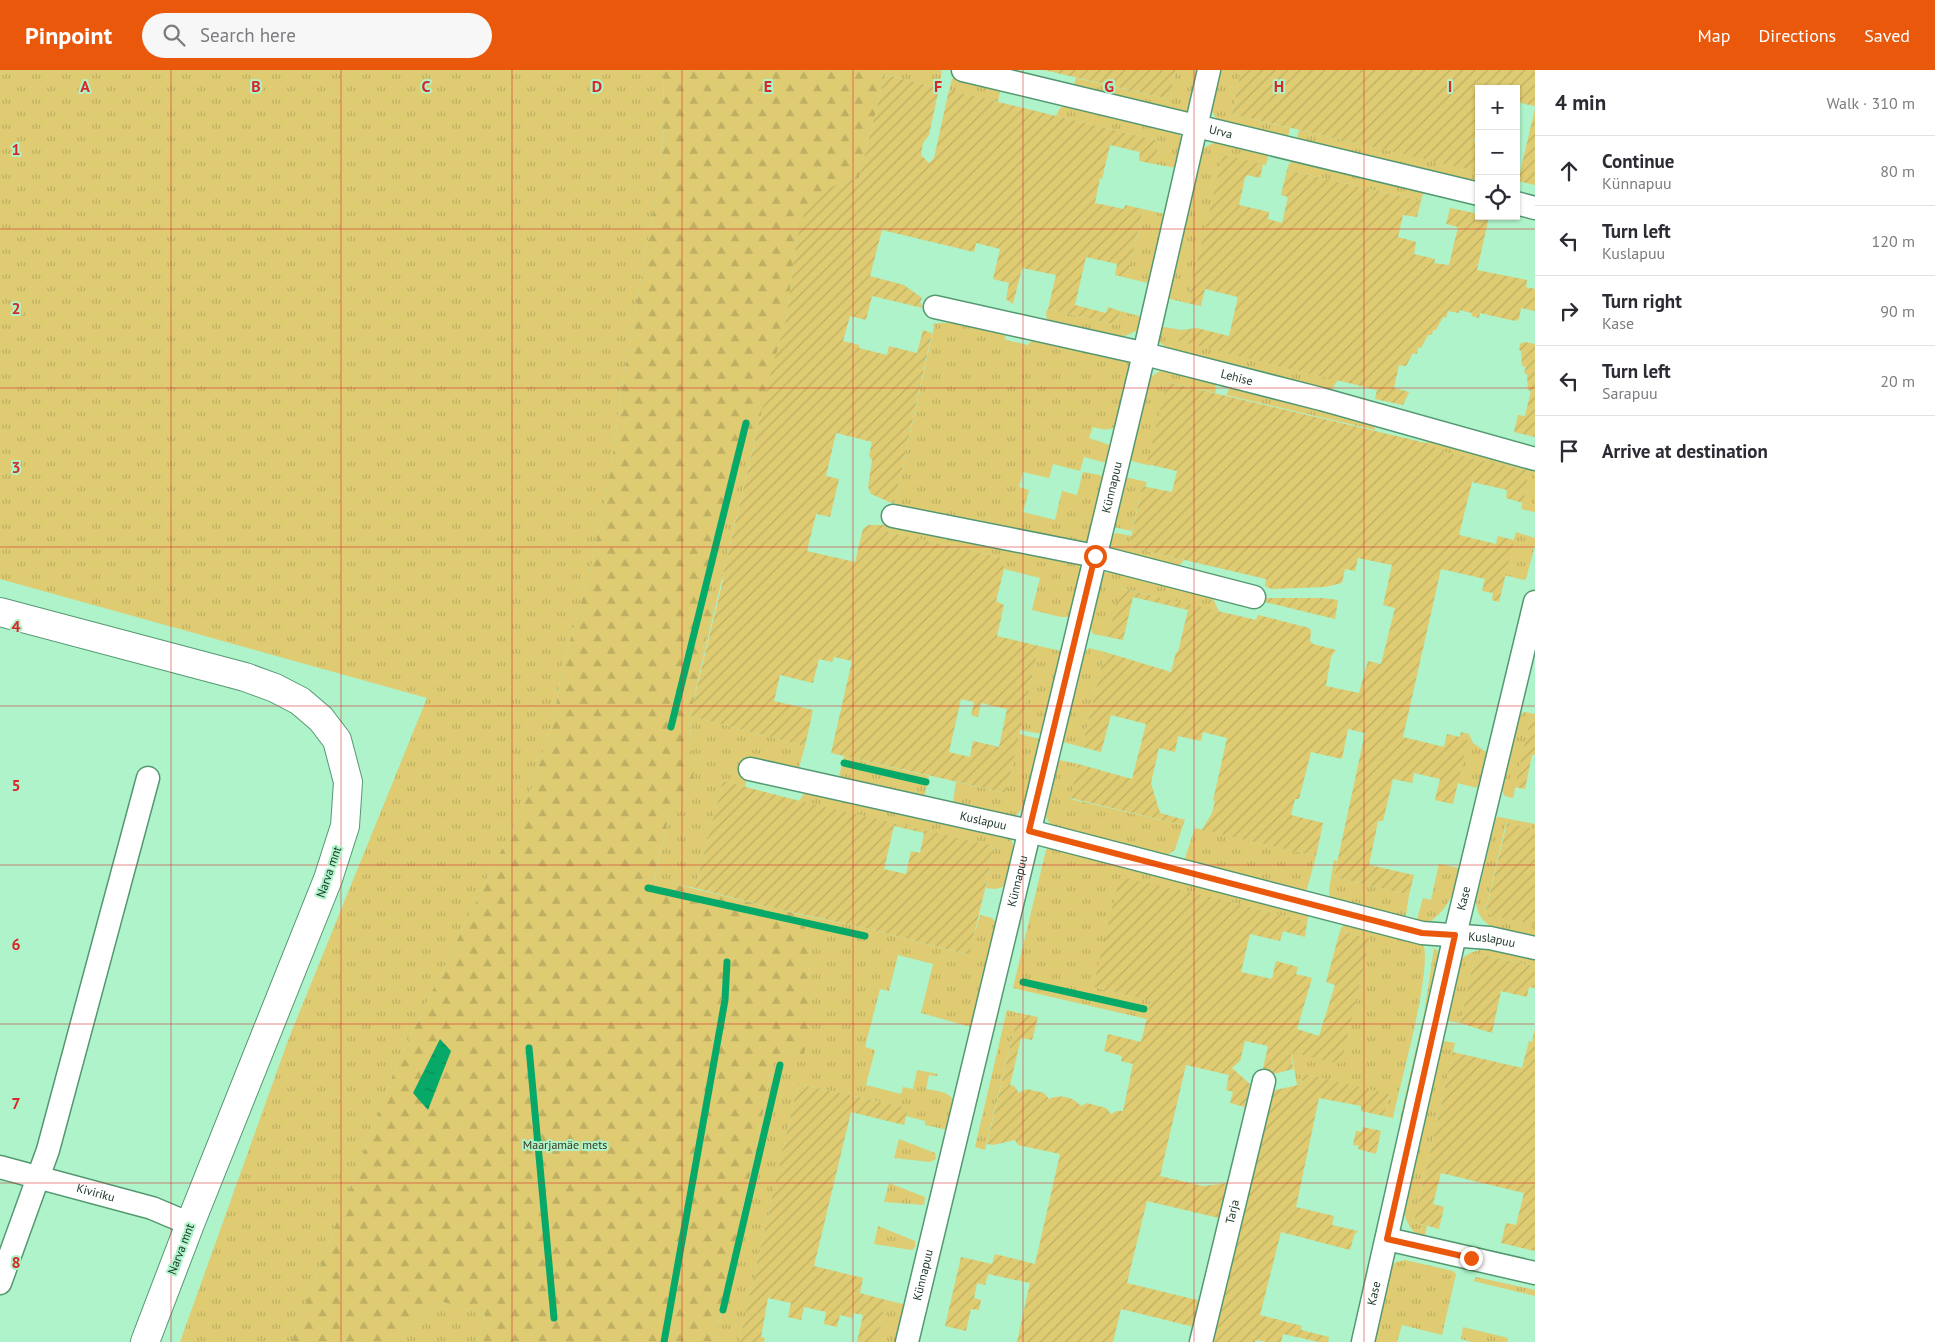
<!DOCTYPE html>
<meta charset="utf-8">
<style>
body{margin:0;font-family:"PT Sans",sans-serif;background:#f7f7f7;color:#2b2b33}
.controls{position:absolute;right:15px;top:15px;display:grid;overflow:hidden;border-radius:0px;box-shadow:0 1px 4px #0004}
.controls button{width:45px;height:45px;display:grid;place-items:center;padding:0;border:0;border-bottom:1px solid #e1e1e2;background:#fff;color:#2b2b33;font:25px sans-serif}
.stop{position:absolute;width:15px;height:15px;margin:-11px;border:4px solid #ea580c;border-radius:50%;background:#fff}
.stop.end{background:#ea580c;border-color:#fff;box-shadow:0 1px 5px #0008}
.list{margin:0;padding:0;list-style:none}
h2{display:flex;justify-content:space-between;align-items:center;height:65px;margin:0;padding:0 20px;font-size:21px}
h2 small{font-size:16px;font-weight:400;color:#7c7c81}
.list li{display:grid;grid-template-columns:32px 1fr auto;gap:15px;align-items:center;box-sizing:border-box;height:70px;padding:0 20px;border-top:1px solid #e1e1e2}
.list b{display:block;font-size:19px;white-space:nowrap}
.list p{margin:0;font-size:16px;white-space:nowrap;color:#7c7c81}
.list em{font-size:16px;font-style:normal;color:#7c7c81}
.icon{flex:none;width:28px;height:28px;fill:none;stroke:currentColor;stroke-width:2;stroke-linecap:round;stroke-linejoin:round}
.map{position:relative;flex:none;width:1535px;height:1272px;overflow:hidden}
header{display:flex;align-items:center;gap:30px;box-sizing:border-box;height:70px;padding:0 25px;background:#ea580c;color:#fff}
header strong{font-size:24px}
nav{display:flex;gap:28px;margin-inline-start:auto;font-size:18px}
.search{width:350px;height:45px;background:#f7f7f7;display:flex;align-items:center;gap:12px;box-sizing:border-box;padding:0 18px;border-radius:28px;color:#7c7c81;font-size:19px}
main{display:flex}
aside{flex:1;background:#fff}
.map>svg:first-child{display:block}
</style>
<header>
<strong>Pinpoint</strong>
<div class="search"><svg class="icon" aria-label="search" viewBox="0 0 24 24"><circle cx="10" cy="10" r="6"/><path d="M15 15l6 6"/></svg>Search here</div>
<nav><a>Map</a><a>Directions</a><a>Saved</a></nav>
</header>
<main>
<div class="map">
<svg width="1535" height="1272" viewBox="0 0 1535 1272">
<defs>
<pattern id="grass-tufts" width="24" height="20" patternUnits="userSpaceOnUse" patternTransform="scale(1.25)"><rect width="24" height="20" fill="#decb72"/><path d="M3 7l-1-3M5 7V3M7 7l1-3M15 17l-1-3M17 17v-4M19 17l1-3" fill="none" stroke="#beaf62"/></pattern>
<pattern id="forest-firs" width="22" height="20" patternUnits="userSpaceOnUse" patternTransform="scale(1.25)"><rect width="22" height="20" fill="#decb72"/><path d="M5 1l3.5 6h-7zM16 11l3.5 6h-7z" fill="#beaf62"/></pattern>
<pattern id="garden-furrows" width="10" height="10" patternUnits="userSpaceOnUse" patternTransform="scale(1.25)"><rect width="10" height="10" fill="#decb72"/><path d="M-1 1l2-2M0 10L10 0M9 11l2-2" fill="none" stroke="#beaf62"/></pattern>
<pattern id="water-ripples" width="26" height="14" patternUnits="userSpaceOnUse" patternTransform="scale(1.25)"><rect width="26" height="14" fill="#07a969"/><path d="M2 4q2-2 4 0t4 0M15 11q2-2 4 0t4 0" fill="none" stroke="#078a56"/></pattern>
</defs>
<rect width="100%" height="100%" fill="#aef3c9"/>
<path fill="url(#grass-tufts)" d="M0,0H664L662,91L623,310L611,398L590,502L562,598L554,648L531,720L399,989L291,1272H180L289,968L427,628L0,509Z
M883,0H940L942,1L939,18L885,5Z
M1176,0H1198L1189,39L1186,43L1072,21L1076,8L1169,29Z
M1219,0H1241L1232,44L1290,58L1287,71L1217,50L1210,38Z
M956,6L1001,17L998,32L949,20L952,9Z
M1069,35L1177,62L1182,68L1176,98L1154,94L1159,71L1056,46C1059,38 1062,36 1069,35Z
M1299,60L1477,101L1474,112L1296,73Z
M1216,72L1269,83L1266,95L1223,86L1187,233L1171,229L1167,225L1200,82L1205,77Z
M1293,90L1424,120L1421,131L1287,100L1289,94Z
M1143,139L1164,144L1148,213L1127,208Z
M1048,239L1117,255L1120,241L1139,246L1140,249L1139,258L1136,261L1120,268L1047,252L1046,242Z
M940,253H961L1000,262L1004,264L1006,270L1028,275L1035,267L1127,289L1129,294V299L1116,356C1109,362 1101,359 1093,357L1089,368L1110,375L1111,379L1107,392H1103L1084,387L1080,401L1053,394L1049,408L1023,402L1019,417L1029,420L1023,442L1055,450L1062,421L1077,425L1083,402L1100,405L1104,408L1086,475L905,440L894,434L934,257L933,254Z
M1164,257L1181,260L1179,271L1338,310L1331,320L1326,322L1172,282L1158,271L1160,258Z
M1164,299L1215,312L1216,323L1167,312L1148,394L1151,396L1128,390L1150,307Z
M1231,316L1373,351L1375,360L1226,325Z
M757,360L699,606L703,579L713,542L708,505L721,477L720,447L741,364Z
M1431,369L1535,398V442L1521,439L1529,401L1434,380L1435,375L1426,373Z
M1125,407L1147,412L1146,416H1142L1132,461L1113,457Z
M889,455L1078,493L1082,501L1070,547H1061L1032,540L1040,508L1004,499L1003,488L888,462Z
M1516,462L1535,468V475L1526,509L1524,510L1504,505Z
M1116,463L1132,466L1130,477L1184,490L1177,498L1108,480L1111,466Z
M1110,502L1144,508L1212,526L1219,542L1121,518L1108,567L1093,564L1089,554L1101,508L1104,503Z
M1039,576L1061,581L1042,664L1020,660Z
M1089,578L1105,582L1082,677L1063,672L1062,670L1081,586Z
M1525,642L1535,644V647L1531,646L1513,728L1505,726L1502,721L1519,649L1522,643Z
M690,646L805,676L798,701L750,693L745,717L723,711L695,818L654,810L670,741L691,717L694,703L691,677Z
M1019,664L1040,669C1035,691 1032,735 1014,747L953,733L956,712L1006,723Z
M1469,664L1473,673L1486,682L1478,718L1457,713Z
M844,686L929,706L924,728L838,711Z
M1059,690L1078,694L1070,729L1183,755L1175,780L1164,787L1056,759L1050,754L1044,743L1056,692Z
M805,722L1008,766C1020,778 1009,801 1006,816L995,819L986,818L993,776L799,731Z
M1499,747L1535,754V759L1506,753L1485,843L1535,855V868C1512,863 1478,862 1476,832L1496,748Z
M1195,758L1316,786L1307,819L1304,823L1186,793L1185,788Z
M1052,776L1309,844L1307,852L1220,829L1093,917L1151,931L1147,949L1013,918L1046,780Z
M1334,790L1337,791L1334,807L1409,825L1405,852L1330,830L1329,820Z
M1439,794L1459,798C1453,826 1450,837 1427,854L1416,853L1423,828L1431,830Z
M802,845L870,859L968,885L980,845L992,848L997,854L971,957L921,943L933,894L898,885L889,921L880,919L865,977L875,980L866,1015L901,1024L903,1017L913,1019L917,1000L938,1004L937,1006L929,1005L926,1019C936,1021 950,1021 954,1032L948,1060L925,1055V1051L906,1046L908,1038L798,1014L739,1272H715L772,999L776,985L786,983L803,988L808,930V907L812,886Z
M1345,852L1423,872C1433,900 1400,1013 1393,1048L1384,1046L1389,1025L1301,1003L1303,1014L1297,1015L1291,981L1341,993L1370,869L1340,861Z
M1434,878L1438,881L1439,887L1403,1050L1400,1049L1424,944Z
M1483,879L1535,890V896L1482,885L1474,889L1460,953L1444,950C1448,934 1451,900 1462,889C1467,883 1476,881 1483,879Z
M1007,940L1018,943L985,1080L975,1077Z
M1439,970L1455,973L1414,1152L1427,1156L1424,1169C1413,1164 1405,1152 1404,1140Z
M899,1069L935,1083L936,1089L930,1092L894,1088Z
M889,1113L925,1127L924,1135L884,1132Z
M878,1156L915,1171V1177L912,1180L874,1174Z
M1405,1190L1453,1201L1456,1204L1442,1265L1402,1255L1397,1272H1374L1392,1195L1396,1192Z
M1476,1207L1535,1220V1226L1473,1211Z
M886,1230L907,1235L898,1272H876Z
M440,1231L485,1245L478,1272H401L402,1267Z
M1463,1257L1508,1268L1507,1272H1472L1461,1269Z"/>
<path fill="url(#forest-firs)" d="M664,0H883L885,5L859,108L838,114L797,168L786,249L757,360L741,364L720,447L721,477L708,505L713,542L703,579L699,606L690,646L691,677L694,703L691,717L670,741L654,809L802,845L812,886L808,907L810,955L803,989L786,983L776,985L772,999L715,1272H478L485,1245L440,1231L402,1267L401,1272H291L399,989L531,720L554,648L562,598L590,502L611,398L623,310L662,91Z"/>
<path fill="url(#garden-furrows)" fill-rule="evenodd" d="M1044,0H1176L1169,29Z
M1241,0H1535V36L1516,32V19H1479V55L1474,71L1477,72L1475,83L1479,84V102L1232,44Z
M885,5L939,18L929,65L923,73L921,85L929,93L934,88L949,20L1159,71L1154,94L1139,91L1140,82L1110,75L1102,109L1100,108L1095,133L1124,139L1125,135L1143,139L1127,208L1115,205L1117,194L1086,187L1075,235L1106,243L1108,237L1120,241L1117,255L1048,239L1056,205L1022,198L1013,234L1006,229L1009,213L993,209L1000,179L976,173L974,182L882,160L870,206L904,215L922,228L920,232L923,238L872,226L866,250L850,246L843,271L859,275V278L887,285L889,276L917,283L923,260L932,263L894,434L871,424L868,417L872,390L869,386L872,372L836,363L826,406L839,409L830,447L816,444L807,481L855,492L863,459L868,455H889L888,462L1003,488L1004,499L996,531L1004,535L997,566L1039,576L1006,723L831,683L852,591L834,587L832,592L819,589L813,613L780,605L774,631L813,640L805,676L690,646L723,510L722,509L770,306L786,249L797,168L806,138L818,123L838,114L859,108ZM961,629L974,632L971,645L978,647L981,633L1007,639L999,677L973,671L970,687L949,682Z
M1535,39V115L1518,111Z
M1223,85L1263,94L1260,108L1247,105L1245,108L1239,135L1269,142L1268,149L1282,153L1288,127L1281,125L1287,100L1421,131L1417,147L1403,145L1398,167L1416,172L1414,184L1435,189L1434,193L1449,195L1458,157L1446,154L1450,138L1479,144V146L1489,147L1477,200L1527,210L1526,217L1535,219V241L1521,238L1519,249L1515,251L1480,243L1479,248L1472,246V243L1459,240V243L1448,241L1446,248L1443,247L1436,260H1433L1432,265H1428L1421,278H1418L1417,284L1413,283L1406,296L1399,295L1394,318L1409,322L1403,335L1375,329L1377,320L1178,271L1181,260L1197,258L1229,266L1238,227L1205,219L1201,236L1187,233Z
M1524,272L1535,274V367L1514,362L1518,345L1525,346L1531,321L1528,320L1527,304L1524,303L1526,297L1522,296L1521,281L1519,280L1520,274Z
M1167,312L1426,373L1435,375V380L1529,401L1523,433L1506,428L1507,420L1472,412L1459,465L1496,474L1498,466L1514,470L1499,532L1492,530L1493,523L1482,521L1485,509L1441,499L1403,667L1444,677L1447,664L1460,667L1461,662L1469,664L1453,734L1435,730L1440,709L1414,703L1412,713L1393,709L1383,751H1378L1369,795L1414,805L1409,825L1334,807L1365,663L1348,659L1342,689L1311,682L1299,729H1295L1291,745L1323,753L1316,786L1202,760L1212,743L1215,731H1213L1227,668L1203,662L1201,671L1178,666L1175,682L1159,678L1151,713L1160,743L1185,750L1183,755L1070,728L1078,694L1132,709L1146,654L1111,645L1101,682L1082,677L1105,582L1171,602L1176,582H1178L1188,540L1133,527L1123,570L1108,567L1120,518L1256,550L1258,545L1309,558L1311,561L1310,571L1313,574L1336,580L1331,587L1326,616L1359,623L1368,591L1381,594L1395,538L1383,535L1392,495L1358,488L1355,501L1345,499L1342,513L1325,517L1272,519L1265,516L1266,509L1129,477L1142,416L1172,422L1177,401L1147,394Z
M1262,528H1322L1338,530L1335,549L1261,531Z
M1531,646L1535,647V685H1532L1525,719L1515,717Z
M723,711L800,731L993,776L987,811L969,885L870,859L777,839L695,818ZM894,756L924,763L920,783L911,781L906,804L884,799Z
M1507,753L1535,759V855L1485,844Z
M1120,807L1220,829L1307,852L1305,867L1283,861L1280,871L1250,864L1241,902L1272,909L1276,891L1298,897L1296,904L1312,908L1297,959L1319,966L1335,915L1326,912L1340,861L1370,869L1341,994L1291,982L1293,999L1270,1005L1262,1003L1268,976L1245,971L1240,991L1232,998L1250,1014L1245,1037L1230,1033L1233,1022L1226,1020L1229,1005L1186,995L1160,1106L1203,1116L1228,1113L1219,1148L1147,1131L1127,1213L1201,1231L1194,1257L1121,1239L1113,1272H1017L1030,1213L988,1204L985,1215L977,1213L974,1228L981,1230L979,1240L971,1239L966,1261L945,1256L961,1187L992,1194L995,1184L1035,1194L1060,1084L1018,1075L1015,1070L993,1075L987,1074L1018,943L1038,947L1032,970L1021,968L1010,1015L1014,1016L1019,1023L1027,1019L1044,1023L1049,1029C1060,1024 1073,1027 1081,1036L1087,1033L1106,1038L1111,1044L1117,1041H1123L1133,994L1121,991L1122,986L1104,981L1108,964L1141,972L1151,931L1093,917Z
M1482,885L1535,896V918L1529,917L1527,927L1501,921L1492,963L1460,953L1474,889Z
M1535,959V1181L1501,1173L1506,1153L1516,1155L1524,1123L1441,1103L1433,1134L1444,1137L1439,1159L1414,1152L1453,982L1522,998L1529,971L1532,972Z
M1301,1003L1389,1024L1384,1046L1361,1041V1036L1319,1028L1296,1137L1334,1146L1332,1155L1358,1161L1354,1165L1350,1180L1281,1162L1260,1245L1302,1256L1301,1260L1329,1267L1328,1272H1319L1283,1264L1281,1272H1267L1255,1270V1272H1211L1271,1021L1303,1014Z
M798,1014L908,1038L904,1055L851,1042L814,1196L863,1208L860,1223L886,1230L876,1272H857L863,1245L853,1243L852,1248L840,1245L837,1257L824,1254L826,1242L804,1237L801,1250L788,1247L791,1233L768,1228L761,1267L765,1268L764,1272H739Z
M1363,1057L1381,1061L1376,1084L1358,1079L1359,1076L1353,1075L1356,1061L1362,1062Z"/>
<path fill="url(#water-ripples)" d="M440,969L451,981L428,1040L413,1023Z"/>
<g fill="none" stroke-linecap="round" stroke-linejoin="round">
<path stroke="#07a969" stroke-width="7" d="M671,657L746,353
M844,693L926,712
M648,818L865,866
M1023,912L1144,939
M529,978L554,1248
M723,1240L780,995
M664,1272L725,930L727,892"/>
<g stroke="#549872" stroke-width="25">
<g id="street">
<path id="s1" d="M963,0L1479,124"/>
<path d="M1516,133L1535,138"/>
<path id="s2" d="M935,237L1133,281L1321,329L1535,389"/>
<path d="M893,446L1095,486L1254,527"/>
<path id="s3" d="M750,699L1029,761L1422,863L1490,868L1535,878"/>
<path id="s4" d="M0,1097L152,1138L190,1154"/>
<path d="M1387,1169L1535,1203"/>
<path d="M0,1213L48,1080L148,708"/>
<path id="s5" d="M907,1272L1144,284L1209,0"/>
<path id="s6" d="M1201,1272L1264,1011"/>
<path id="s7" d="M1363,1272L1455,865L1535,532"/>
</g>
</g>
<g stroke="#549872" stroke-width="30">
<path id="secondary" d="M0,542L245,607L275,618L300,631L321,649L337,670L348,712L345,756L328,809L190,1154L145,1272"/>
</g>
<use href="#street" stroke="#fff" stroke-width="22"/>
<use href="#secondary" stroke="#fff" stroke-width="28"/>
</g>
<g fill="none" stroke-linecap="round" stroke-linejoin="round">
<path stroke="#ea580c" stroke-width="6" d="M1095,486L1029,761L1422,863L1455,865L1387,1169L1471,1188"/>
</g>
<path fill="none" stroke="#d62828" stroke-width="1" stroke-opacity="0.55" d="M171,0V1272M341,0V1272M512,0V1272M682,0V1272M853,0V1272M1023,0V1272M1194,0V1272M1364,0V1272M0,159H1535M0,318H1535M0,477H1535M0,636H1535M0,795H1535M0,954H1535M0,1113H1535"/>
<g text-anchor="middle" stroke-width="4" stroke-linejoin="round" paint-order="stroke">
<g font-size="12" fill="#173323" stroke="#aef3c9">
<text dy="4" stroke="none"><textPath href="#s1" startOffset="265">Urva</textPath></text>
<text dy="4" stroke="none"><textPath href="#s2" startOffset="310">Lehise</textPath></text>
<text dy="4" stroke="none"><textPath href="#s5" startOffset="879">Künnapuu</textPath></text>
<text dy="4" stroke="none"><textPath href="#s3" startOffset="239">Kuslapuu</textPath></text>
<text transform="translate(329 802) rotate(-71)" y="4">Narva mnt</text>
<text dy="4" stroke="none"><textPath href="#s5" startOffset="474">Künnapuu</textPath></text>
<text dy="4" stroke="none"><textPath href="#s7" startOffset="455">Kase</textPath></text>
<text dy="4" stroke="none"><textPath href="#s3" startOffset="762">Kuslapuu</textPath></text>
<text dy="4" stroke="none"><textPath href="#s4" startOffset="99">Kiviriku</textPath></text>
<text dy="4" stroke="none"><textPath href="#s6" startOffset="134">Tarja</textPath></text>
<text transform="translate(181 1179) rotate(-69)" y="4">Narva mnt</text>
<text dy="4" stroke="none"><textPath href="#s5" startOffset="69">Künnapuu</textPath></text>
<text dy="4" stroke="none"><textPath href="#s7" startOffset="50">Kase</textPath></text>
</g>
<g font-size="12" fill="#3c3721" stroke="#aef3c9">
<text x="565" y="1079">Maarjamäe mets</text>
</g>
</g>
<g font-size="16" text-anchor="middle" font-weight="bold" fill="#d62828" stroke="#aef3c9" stroke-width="4" stroke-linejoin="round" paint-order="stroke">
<text x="85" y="22">A</text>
<text x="256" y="22">B</text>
<text x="426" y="22">C</text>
<text x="597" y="22">D</text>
<text x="768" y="22">E</text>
<text x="938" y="22">F</text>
<text x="1109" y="22">G</text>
<text x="1279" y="22">H</text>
<text x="1450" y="22">I</text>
<text x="16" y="85">1</text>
<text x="16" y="244">2</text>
<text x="16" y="403">3</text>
<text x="16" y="562">4</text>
<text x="16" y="721">5</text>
<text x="16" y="880">6</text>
<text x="16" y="1039">7</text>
<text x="16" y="1198">8</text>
</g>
</svg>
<div class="controls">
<button>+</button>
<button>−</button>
<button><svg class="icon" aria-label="locate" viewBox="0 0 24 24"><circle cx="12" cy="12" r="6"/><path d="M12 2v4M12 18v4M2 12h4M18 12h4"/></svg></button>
</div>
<div class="stop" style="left:1095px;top:486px"></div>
<div class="stop end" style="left:1471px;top:1188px"></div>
</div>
<aside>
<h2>4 min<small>Walk · 310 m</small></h2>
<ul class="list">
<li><svg class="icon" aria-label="ahead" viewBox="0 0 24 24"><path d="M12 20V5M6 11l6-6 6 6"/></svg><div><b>Continue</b><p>Künnapuu</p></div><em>80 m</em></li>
<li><svg class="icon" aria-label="left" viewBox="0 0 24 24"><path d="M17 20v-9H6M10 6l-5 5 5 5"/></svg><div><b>Turn left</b><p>Kuslapuu</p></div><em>120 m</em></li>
<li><svg class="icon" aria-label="right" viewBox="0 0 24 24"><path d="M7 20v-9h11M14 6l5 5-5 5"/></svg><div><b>Turn right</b><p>Kase</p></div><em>90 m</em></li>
<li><svg class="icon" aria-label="left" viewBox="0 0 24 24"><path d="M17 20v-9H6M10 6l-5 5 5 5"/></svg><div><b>Turn left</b><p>Sarapuu</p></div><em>20 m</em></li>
<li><svg class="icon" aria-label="arrive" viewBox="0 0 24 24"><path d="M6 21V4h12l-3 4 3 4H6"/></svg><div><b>Arrive at destination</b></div></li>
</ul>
</aside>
</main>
